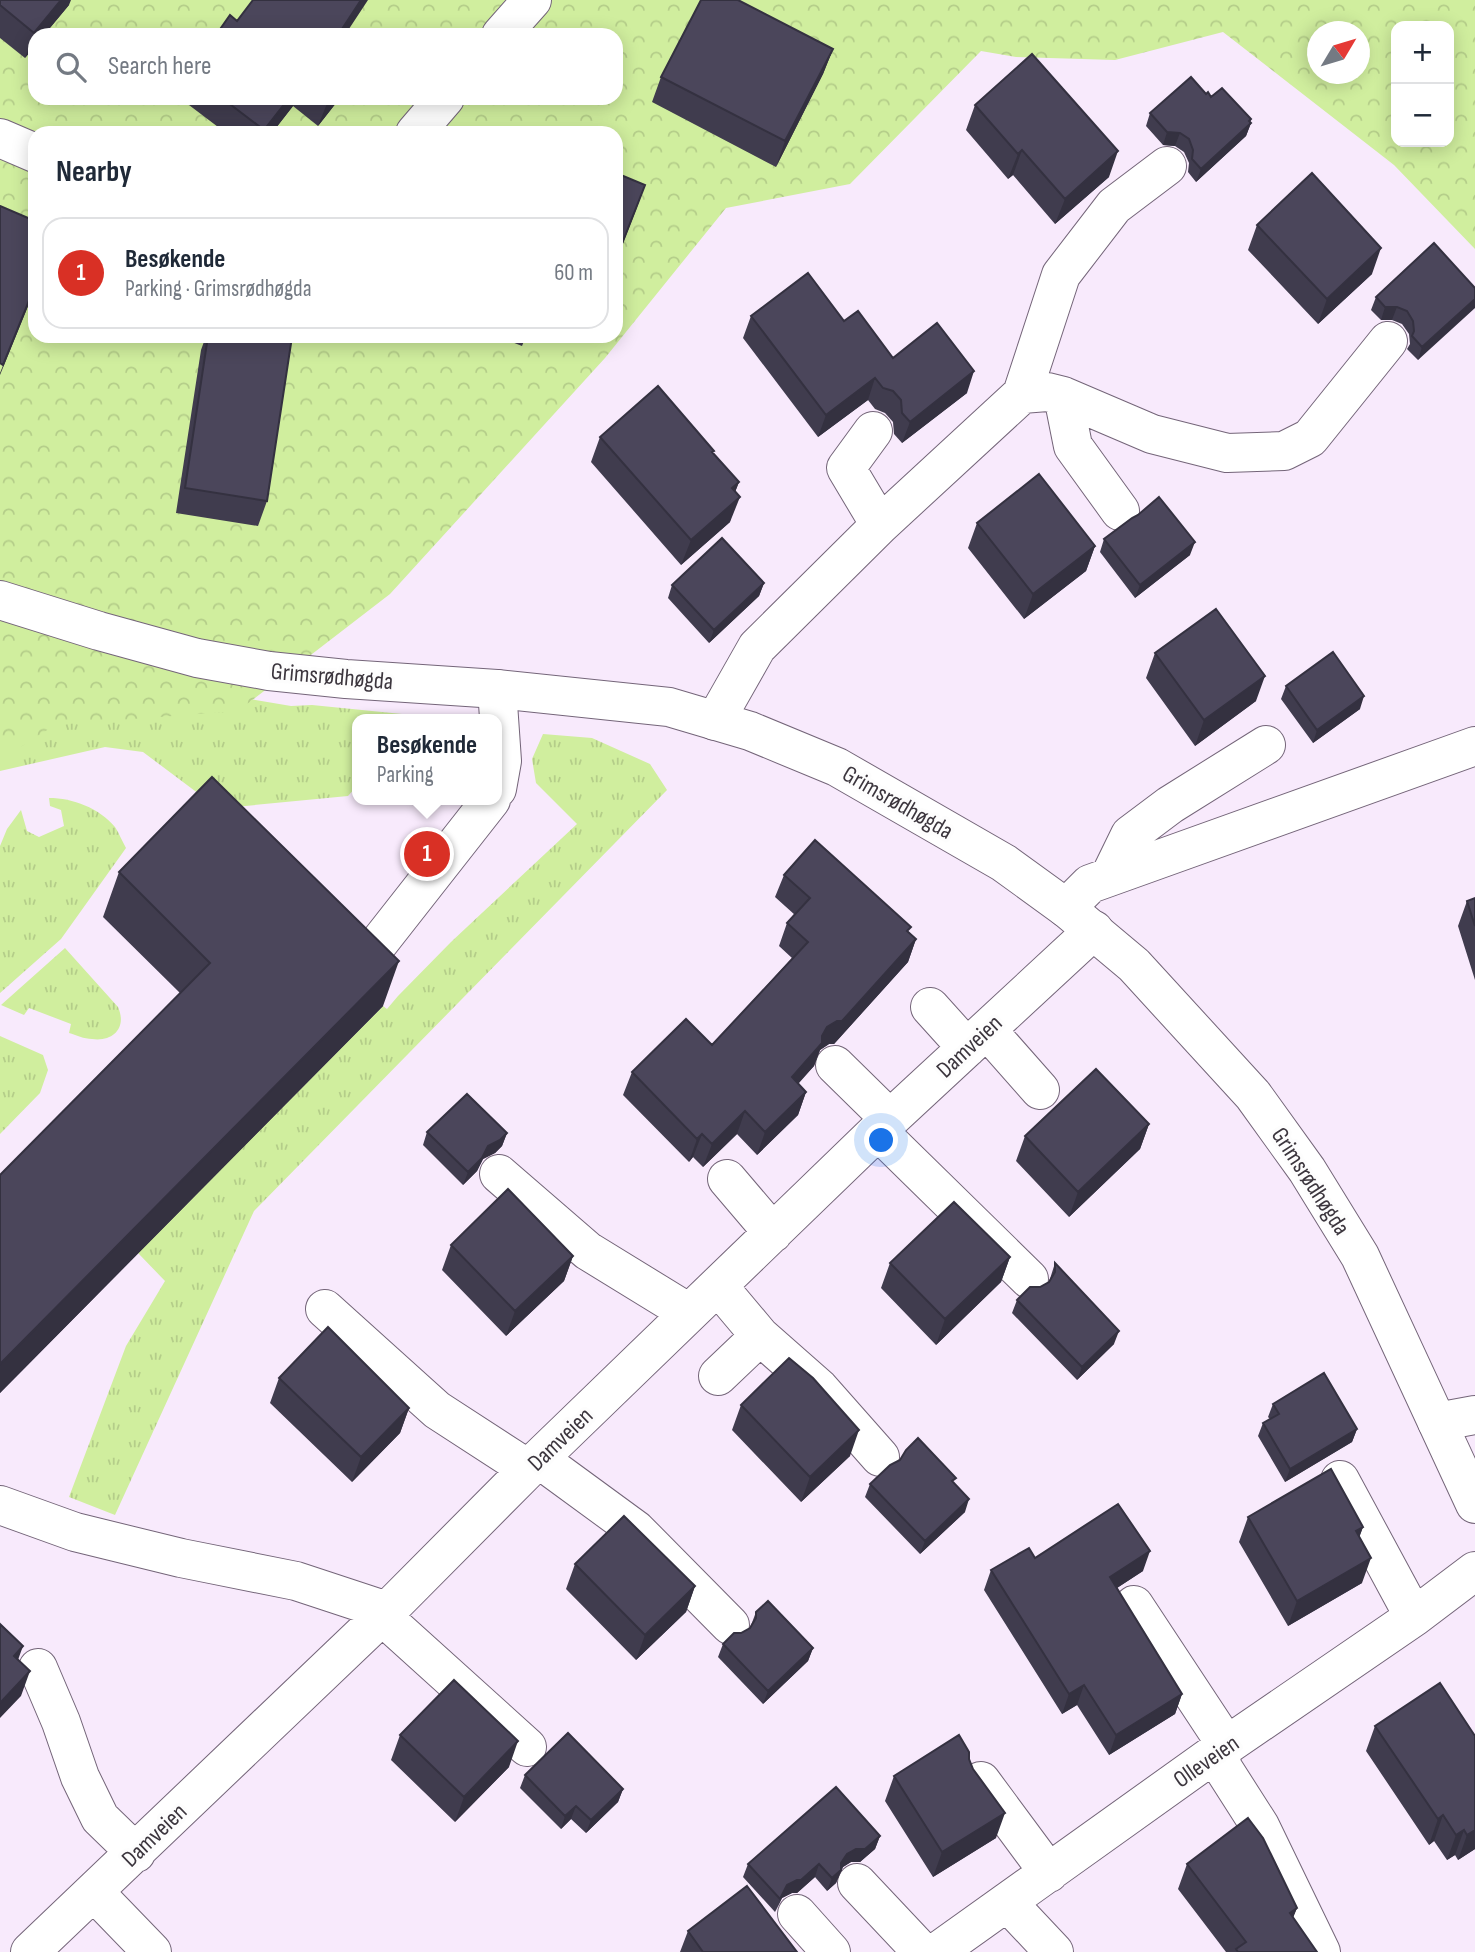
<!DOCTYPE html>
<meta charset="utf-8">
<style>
body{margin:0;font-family:"Sofia Sans Condensed",sans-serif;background:#f6f6f7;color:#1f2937}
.controls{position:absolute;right:21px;top:21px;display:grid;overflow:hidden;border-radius:14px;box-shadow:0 4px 18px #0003}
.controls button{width:63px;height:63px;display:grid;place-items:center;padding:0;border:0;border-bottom:2px solid #e0e1e3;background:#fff;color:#1f2937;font:35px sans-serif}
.compass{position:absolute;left:1307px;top:21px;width:63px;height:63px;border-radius:50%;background:#fff;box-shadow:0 4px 18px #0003;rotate:52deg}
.you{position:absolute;left:882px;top:1141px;width:24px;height:24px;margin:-18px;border:5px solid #fff;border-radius:50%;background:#1a73e8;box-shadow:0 0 0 10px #1a73e833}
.badge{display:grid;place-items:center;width:46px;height:46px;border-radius:50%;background:#d93025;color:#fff;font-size:23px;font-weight:700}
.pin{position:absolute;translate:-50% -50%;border:4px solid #fff;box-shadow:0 2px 7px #0006}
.popup{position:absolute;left:352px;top:714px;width:150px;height:91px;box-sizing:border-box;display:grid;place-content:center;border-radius:14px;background:#fff;filter:drop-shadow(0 2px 5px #0005);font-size:23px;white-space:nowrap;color:#747a83}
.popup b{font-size:26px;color:#1f2937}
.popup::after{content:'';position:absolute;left:50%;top:100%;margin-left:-14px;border:14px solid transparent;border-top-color:#fff}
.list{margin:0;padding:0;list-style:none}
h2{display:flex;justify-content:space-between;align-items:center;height:91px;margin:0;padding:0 28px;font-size:30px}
h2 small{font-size:23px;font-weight:400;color:#747a83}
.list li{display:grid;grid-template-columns:46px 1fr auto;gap:21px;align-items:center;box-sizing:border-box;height:112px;margin:0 14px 14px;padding:0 14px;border:2px solid #e0e1e3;border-radius:21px}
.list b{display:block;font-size:26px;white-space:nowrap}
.list p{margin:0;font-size:23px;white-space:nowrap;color:#747a83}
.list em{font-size:23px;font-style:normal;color:#747a83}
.icon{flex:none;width:38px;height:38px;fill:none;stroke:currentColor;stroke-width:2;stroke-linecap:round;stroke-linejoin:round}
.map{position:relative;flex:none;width:1475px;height:1952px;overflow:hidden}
.search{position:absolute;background:#fff;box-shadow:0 4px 18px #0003;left:28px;top:28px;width:595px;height:77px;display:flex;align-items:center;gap:18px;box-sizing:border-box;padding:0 24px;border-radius:21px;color:#747a83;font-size:26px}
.panel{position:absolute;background:#fff;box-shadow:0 4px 18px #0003;left:28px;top:126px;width:595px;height:217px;border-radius:21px}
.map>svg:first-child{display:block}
</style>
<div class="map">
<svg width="1475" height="1952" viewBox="0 0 1475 1952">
<defs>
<pattern id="grass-tufts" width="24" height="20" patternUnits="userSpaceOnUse" patternTransform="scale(1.75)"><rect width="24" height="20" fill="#d0ee9e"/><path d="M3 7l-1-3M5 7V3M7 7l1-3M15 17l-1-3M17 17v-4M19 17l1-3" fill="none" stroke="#b4cd89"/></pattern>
<pattern id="forest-crowns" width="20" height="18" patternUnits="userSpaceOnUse" patternTransform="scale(1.75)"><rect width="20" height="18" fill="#d0ee9e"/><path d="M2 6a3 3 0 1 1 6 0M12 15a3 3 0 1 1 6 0" fill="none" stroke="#b4cd89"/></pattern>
</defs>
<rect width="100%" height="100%" fill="#f8eafc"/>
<path fill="url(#grass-tufts)" d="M0,656L291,706L312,705L452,719H357V786L348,796L214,809L199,794L143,752L105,747L0,771Z
M543,734L592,738L650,764L667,790L254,1211L115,1515L69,1497L126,1346L165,1281L138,1253L383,1006L387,1009L398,996L451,942L577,824L536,783L532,759Z
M49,798C73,798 99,808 115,827C119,833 122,841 126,848L61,939L0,993V846L7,829L21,810L27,831L39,837L64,826L61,810L50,806Z
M65,948L118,1007C127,1027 114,1042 92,1039C84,1039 76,1035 69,1033L71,1024L29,1008L24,1015L1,1005Z
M0,1036L43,1055L48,1070L40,1093L0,1134Z"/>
<path fill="url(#forest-crowns)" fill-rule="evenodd" d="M0,0H1475V249L1394,165L1223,32L1115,60L1016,57L981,51L850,184L726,208L605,358L390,594L238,711L55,725L0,760ZM1396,26H1449V142H1396ZM1318,32H1360V74H1318ZM35,35H616V98H35ZM35,133H616V336H35Z"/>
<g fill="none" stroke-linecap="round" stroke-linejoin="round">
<g stroke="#746579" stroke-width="40">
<path id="minor" d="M501,35L532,0
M415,133L445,98
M0,138L35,153
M1022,394L1061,275L1114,206L1167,166
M1063,396L1073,446L1120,511
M873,431L846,468L880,525
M715,721L757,647L880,525L1022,394L1047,392L1063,396L1152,434L1227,453L1284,451L1310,438L1388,341
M497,789L502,761L497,689
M1110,876L1130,835L1170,805L1266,745
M1066,908L1090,884L1475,746
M378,944L491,800
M930,1007L967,1048
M987,1030L1040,1090
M835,1065L890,1119
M878,1131L1029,1279
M499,1174L588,1251L689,1313
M727,1179L773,1233
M718,1286L760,1336L819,1388L880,1457
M325,1309L437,1410L528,1469
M718,1376L760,1336
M1437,1422L1475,1415
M539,1459L636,1530L730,1625
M1340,1480L1414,1617
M0,1505L75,1532L181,1558L296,1581L387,1611
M1134,1605L1227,1746
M382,1616L527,1747
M38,1668L61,1722L80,1777L100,1818L136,1853
M1214,1754L1260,1826L1321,1952
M981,1781L1049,1873
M857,1883L922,1952
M94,1892L152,1952
M1007,1902L1054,1952
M797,1914L831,1952
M30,1952L382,1616L528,1469L890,1119L1094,930
M937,1952L1214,1754L1414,1617L1475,1571"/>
</g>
<g stroke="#746579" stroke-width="40">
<path id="major" d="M0,600L99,631L197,658L269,671L346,679L497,689L669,707L750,731L837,767L1004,863L1066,908L1134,965L1253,1095L1307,1170L1360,1256L1475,1504"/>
</g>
<use href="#minor" stroke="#fff" stroke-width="38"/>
<use href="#major" stroke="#fff" stroke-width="38"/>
</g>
<path fill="#403c4e" d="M0,0L69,5L25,58L0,38Z
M833,49L823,74L776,167L652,102L661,77Z
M1206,94L1251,119L1250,122L1251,123L1246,136L1196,182L1188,172L1189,163L1184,152L1175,146L1163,145L1146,126L1150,113Z
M186,98H340L318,126L293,106L272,133H226L185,102Z
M975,105L1109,177L1055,224L1013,175L1008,179L966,130Z
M1257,225L1372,274L1318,324L1248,250Z
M1475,288L1418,360L1407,349L1410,344L1409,334L1402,324L1392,320H1381L1371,310L1376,297Z
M751,316L844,321L893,358L967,393L902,443L894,434L893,422L885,413L875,409L868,400L818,437L743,338Z
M206,336H283L267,501L258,526L176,513L201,350Z
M496,336H526L522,346Z
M600,437L714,451L713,453L739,482L735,492L730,522L681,565L591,462Z
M1138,515L1190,555L1135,598L1100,552L1104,539Z
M977,523L1095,546L1086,571L1024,619L968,548Z
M764,583L759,596L709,643L668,598L672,585Z
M1155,653L1256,701L1195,746L1146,678Z
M1286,686L1360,709L1313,743L1281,699Z
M119,872L383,1006L0,1393V1175L180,993L103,917Z
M784,875L909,932L916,939L908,962L834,1044H829L820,1050L814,1066L798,1083L806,1092L798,1115L757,1155L737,1134L703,1167L693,1157L689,1162L623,1095L632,1072L712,1045L792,958L779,946L787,923L795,915L775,897Z
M1475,898V980L1458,926L1467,901Z
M1149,1124L1140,1149L1069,1217L1016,1161L1025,1136Z
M427,1132L507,1133L502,1146L495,1153L483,1159L477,1171L463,1185L423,1145Z
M451,1245L573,1256L564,1281L506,1336L442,1270Z
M1010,1257L1001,1282L936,1345L881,1288L890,1263Z
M1055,1263L1114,1344L1077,1380L1012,1313L1017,1300L1049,1282Z
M279,1378L409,1408L400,1433L352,1482L270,1403Z
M1273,1404L1357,1429L1352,1442L1285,1482L1258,1436L1263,1423L1270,1419L1268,1417Z
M741,1405L850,1456L801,1502L732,1430Z
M954,1483L965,1512L920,1554L865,1497L870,1484Z
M1248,1517L1363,1527L1359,1537L1362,1583L1288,1626L1239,1542Z
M1035,1558L1143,1571L1117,1588L1182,1694L1175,1714L1109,1755L1077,1705L1062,1714L984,1590L991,1570Z
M575,1564L695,1586L686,1612L636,1660L566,1589Z
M756,1612L813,1648L808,1661L763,1704L718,1657L723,1644L750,1628Z
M1375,1726L1475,1736V1849L1458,1860L1455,1855L1447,1860L1434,1841L1429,1845L1366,1751Z
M400,1735L509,1767L455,1822L391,1760Z
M969,1759L996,1838L933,1877L885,1801L894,1776Z
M525,1775L623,1789L618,1802L586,1833L571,1819L561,1829L520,1788Z
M880,1836L875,1849L860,1862H851L843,1867L836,1883L827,1891L815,1877L797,1893H792L782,1898L775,1912L743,1877L748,1864Z
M1187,1864L1297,1908L1293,1917L1317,1952H1226L1178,1889Z
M688,1931L797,1952H680Z"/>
<path fill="#343140" d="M61,0H71L69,5L44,35H35V46L25,58L34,33Z
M361,0H368L345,35L342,29Z
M833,49L823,74L776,167L785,141Z
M289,98H296L293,106L272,133H263Z
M330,98H340L318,126L328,101Z
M1251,119L1249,125L1251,123L1246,136L1196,182L1201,169Z
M1167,132L1180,133L1175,146L1163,145Z
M1022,150L1013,175L1008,179L1018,154Z
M1118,151L1109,177L1055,224L1065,199Z
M645,185L636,210L616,261V259Z
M1381,248L1372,274L1318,324L1327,299Z
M35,286V289L0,375V373Z
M1475,299V308L1418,360L1422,347Z
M1385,307H1397L1392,320H1381Z
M974,371L967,393L902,443L910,422Z
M875,378L868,400L818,437L826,415Z
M739,482L730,505L740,497L730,522L681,565L691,540L732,488Z
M1195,542L1190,555L1135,598L1140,585Z
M1095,546L1086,571L1024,619L1033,594Z
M764,583L759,596L709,643L714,630Z
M1265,676L1256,701L1195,746L1204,720Z
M1364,696L1360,709L1313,743L1317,730Z
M916,939L908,962L834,1044H829L820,1050L814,1066L784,1100L792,1077L822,1036L827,1027Z
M399,961L383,1006L0,1393V1364Z
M806,1092L798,1115L757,1155L765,1132Z
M745,1111L737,1134L703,1167L712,1144Z
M1149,1124L1140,1149L1069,1217L1078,1192Z
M507,1133L502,1146L495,1153L483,1159L477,1171L463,1185L468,1172L488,1146Z
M702,1134L693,1157L689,1162L697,1139Z
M573,1256L564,1281L506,1336L515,1311Z
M1010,1257L1001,1282L936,1345L945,1319Z
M1119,1331L1114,1344L1077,1380L1082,1367Z
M409,1408L400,1433L352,1482L361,1457Z
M1357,1429L1352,1442L1285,1482L1290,1469Z
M859,1430L850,1456L801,1502L810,1477Z
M969,1499L965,1512L920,1554L925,1541Z
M1363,1527L1354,1552L1356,1531Z
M1150,1551L1143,1571L1103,1597L1110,1577Z
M1371,1558L1362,1583L1288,1626L1297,1601Z
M695,1586L686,1612L636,1660L645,1635Z
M23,1646L14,1671V1656Z
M813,1648L808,1661L763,1704L768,1691Z
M30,1671L21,1696L0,1718V1703Z
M1084,1685L1077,1705L1062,1714L1069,1694Z
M1182,1694L1175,1714L1109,1755L1116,1735Z
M518,1741L509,1767L455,1822L464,1797Z
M623,1789L618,1802L586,1833L591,1820Z
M576,1806L571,1819L561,1829L565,1816Z
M1005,1813L996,1838L933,1877L942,1852Z
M1443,1815L1434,1841L1429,1845L1438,1819Z
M1464,1830L1455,1855L1447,1860L1456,1835Z
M1475,1830V1849L1458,1860L1467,1835Z
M880,1836L875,1849L860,1862H851L843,1867L836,1883L827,1891L832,1878L847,1854Z
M819,1864L815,1877L797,1893H792L782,1898L775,1912L787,1885Z
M1297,1908L1287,1933L1290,1913Z"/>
<path fill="#4b465b" stroke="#343140" stroke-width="2" d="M0,0H61L34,33L0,5Z
M253,0H361L342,29L350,35H216L230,15L237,21Z
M701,0H738L833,49L785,141L661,77Z
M1032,54L1118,151L1065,199L1022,150L1018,154L975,105Z
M1191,77L1206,94L1208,92L1211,97L1222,88L1251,119L1249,121L1251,123L1201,169L1192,159L1193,150L1189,139L1180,133L1167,132L1150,113Z
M222,98H289L264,130Z
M616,173L645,185L616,259Z
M1312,173L1381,248L1327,299L1257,225Z
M0,206L35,221V286L3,365L0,363Z
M1434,243L1475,288V299L1422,347L1412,336L1414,331L1413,321L1407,311L1397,307H1385L1376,297Z
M808,273L844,321L858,311L893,358L937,323L974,371L910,422L902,413L901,400L893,391L883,388L875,378L826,415L751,316Z
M208,336H283L292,337L267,501L185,488Z
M658,386L714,451L712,452L739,482L732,488L740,497L691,540L600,437Z
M1039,474L1095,546L1033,594L977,523Z
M1159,497L1195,542L1140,585L1104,539L1132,518L1138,515Z
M722,538L764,583L714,630L672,585Z
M1216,609L1265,676L1204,720L1155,653Z
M1333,652L1364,696L1317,730L1286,686Z
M212,777L399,961L0,1364V1175L210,963L119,872Z
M815,840L911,927L907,931L916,939L842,1021H837L827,1027L822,1036V1043L792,1077L806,1092L765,1132L745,1111L712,1144L702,1134L697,1139L632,1072L686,1019L712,1045L808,942L787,923L810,898L784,875Z
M1475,898V926L1467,901Z
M1096,1069L1149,1124L1078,1192L1025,1136Z
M467,1094L507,1133L500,1140L488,1146L482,1158L468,1172L427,1132Z
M508,1189L573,1256L515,1311L451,1245Z
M954,1202L1010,1257L945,1319L890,1263Z
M1055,1263L1119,1331L1082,1367L1017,1300L1030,1287H1040L1049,1282L1055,1272Z
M328,1327L409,1408L361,1457L279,1378Z
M789,1358L813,1378L859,1430L810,1477L741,1405Z
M1324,1373L1357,1429L1290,1469L1263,1423L1279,1414L1273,1404Z
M918,1438L956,1478L952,1481L969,1499L925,1541L870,1484L890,1465L900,1460L906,1450Z
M1331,1469L1363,1527L1356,1531L1371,1558L1297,1601L1248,1517Z
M1118,1504L1150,1551L1110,1577L1182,1694L1116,1735L1084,1685L1069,1694L991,1570L1029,1548L1035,1558Z
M624,1516L695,1586L645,1635L575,1564Z
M768,1601L813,1648L768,1691L723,1644L734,1633H741L750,1628L756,1618V1612Z
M0,1624L23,1646L14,1656L30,1671L0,1703Z
M454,1680L518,1741L464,1797L400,1735Z
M1440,1683L1475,1736V1830L1467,1835L1464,1830L1456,1835L1443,1815L1438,1819L1375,1726Z
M568,1733L623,1789L591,1820L576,1806L565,1816L525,1775Z
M959,1735L969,1752V1759L973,1769L1005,1813L942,1852L894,1776Z
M836,1787L880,1836L865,1849H856L847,1854L841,1863V1870L832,1878L819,1864L801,1880H797L787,1885L780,1899L748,1864Z
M1248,1818L1263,1838L1297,1908L1290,1913L1317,1952H1238L1236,1949L1246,1942L1187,1864Z
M747,1886L797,1952H703L688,1931Z"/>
<g text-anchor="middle" stroke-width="7" stroke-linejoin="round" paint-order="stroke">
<g font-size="24" fill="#3c363e" stroke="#fdfdfd">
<text transform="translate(332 676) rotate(5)" y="8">Grimsrødhøgda</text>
<text transform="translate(898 802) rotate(30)" y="8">Grimsrødhøgda</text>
<text transform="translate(969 1046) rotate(-43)" y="8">Damveien</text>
<text transform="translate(1311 1181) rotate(57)" y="8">Grimsrødhøgda</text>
<text transform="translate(560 1439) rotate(-44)" y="8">Damveien</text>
<text transform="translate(1206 1761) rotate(-35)" y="8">Olleveien</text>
<text transform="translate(154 1835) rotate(-44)" y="8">Damveien</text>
</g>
</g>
</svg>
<div class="controls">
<button>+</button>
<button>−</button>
</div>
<svg class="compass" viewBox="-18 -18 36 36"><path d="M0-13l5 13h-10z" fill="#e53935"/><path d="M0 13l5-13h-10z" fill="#747a83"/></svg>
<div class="you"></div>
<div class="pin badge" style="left:427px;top:854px">1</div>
<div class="popup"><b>Besøkende</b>Parking</div>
<div class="search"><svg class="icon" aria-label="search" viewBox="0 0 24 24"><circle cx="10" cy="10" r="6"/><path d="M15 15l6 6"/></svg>Search here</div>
<section class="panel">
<h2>Nearby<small></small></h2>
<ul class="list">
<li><span class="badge">1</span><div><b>Besøkende</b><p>Parking · Grimsrødhøgda</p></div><em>60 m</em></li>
</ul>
</section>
</div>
